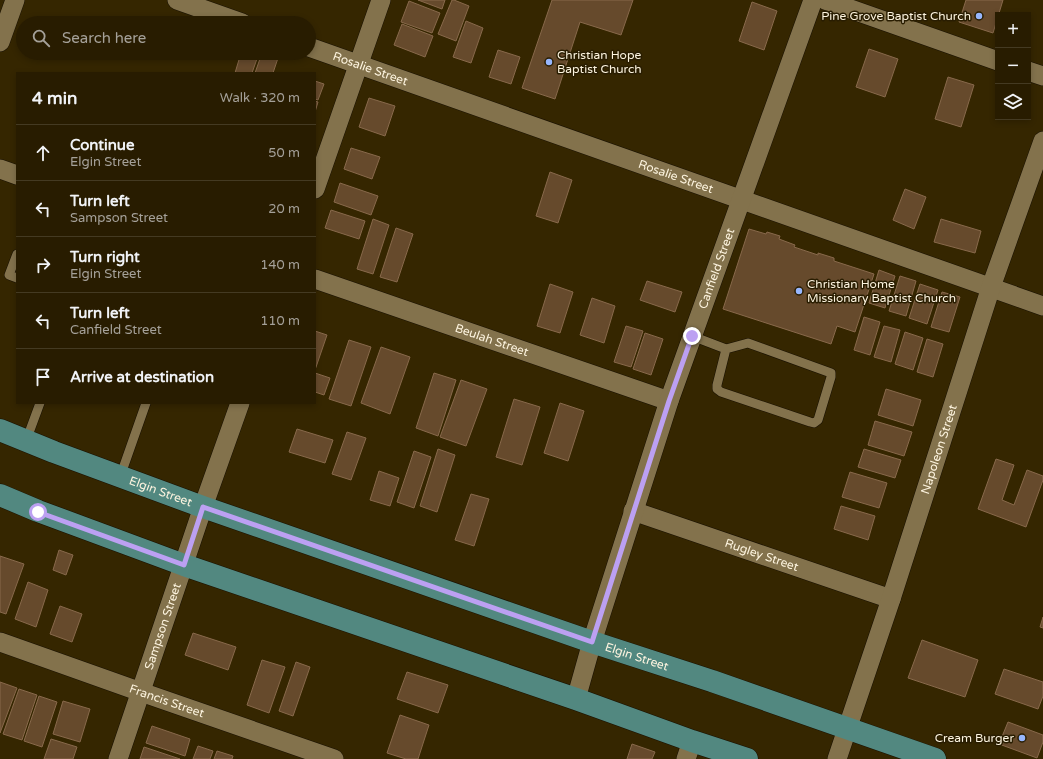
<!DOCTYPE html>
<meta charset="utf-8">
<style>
body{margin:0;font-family:"Varela Round",sans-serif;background:#30250a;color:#f1f3f6}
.controls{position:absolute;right:12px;top:12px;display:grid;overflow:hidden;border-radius:0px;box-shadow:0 2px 6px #0003}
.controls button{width:36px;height:36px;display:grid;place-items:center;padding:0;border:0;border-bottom:1px solid #443a22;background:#281c00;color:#f1f3f6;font:20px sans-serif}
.stop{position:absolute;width:12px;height:12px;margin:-9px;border:3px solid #bca0f2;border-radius:50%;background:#fff}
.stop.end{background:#bca0f2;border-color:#fff;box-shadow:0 1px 4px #0008}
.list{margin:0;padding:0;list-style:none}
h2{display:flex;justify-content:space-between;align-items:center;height:52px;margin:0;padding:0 16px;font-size:17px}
h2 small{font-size:13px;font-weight:400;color:#a5a199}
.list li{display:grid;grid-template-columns:26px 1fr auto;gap:12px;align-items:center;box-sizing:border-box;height:56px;padding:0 16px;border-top:1px solid #443a22}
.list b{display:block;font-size:15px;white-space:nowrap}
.list p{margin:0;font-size:13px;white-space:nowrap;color:#a5a199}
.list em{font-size:13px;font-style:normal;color:#a5a199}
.icon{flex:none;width:22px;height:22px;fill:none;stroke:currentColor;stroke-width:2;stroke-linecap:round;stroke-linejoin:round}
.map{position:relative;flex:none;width:1043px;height:759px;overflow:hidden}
.search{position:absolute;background:#281c00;box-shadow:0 2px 6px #0003;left:16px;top:16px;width:300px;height:44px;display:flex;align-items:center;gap:10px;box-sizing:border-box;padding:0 14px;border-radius:22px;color:#a5a199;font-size:15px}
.panel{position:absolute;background:#281c00;box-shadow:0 2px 6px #0003;left:16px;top:72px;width:300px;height:332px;border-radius:0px}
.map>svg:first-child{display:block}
</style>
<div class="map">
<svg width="1043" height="759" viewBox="0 0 1043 759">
<rect width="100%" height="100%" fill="#352600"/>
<path fill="#664a2c" stroke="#88694b" d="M418,0H445L442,9Z
M452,0H454L469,6L456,41L438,34Z
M552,0H633L621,35L580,22L555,99L522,88Z
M966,0H1003L993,33L959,22Z
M409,1L440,13L432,33L401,22Z
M752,2L777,11L764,50L739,41Z
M466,21L483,28L471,63L453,57Z
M402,24L433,36L425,57L394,45Z
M869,49L898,59L885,97L856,87Z
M498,50L520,57L511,84L489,77Z
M241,53H259L252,73H235Z
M262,53H264L278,58L273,73H255Z
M948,77L974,85L961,127L935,119Z
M315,81L324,84L318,100L315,99Z
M369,98L395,106L385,136L359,127Z
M315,101L318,102L315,112Z
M351,148L380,157L372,179L344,169Z
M550,172L572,180L558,223L536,216Z
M340,183L378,196L371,215L334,202Z
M905,189L926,197L914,229L893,220Z
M331,210L365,221L359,239L325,228Z
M373,219L389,225L373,274L357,269Z
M941,219L981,231L975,253L934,242Z
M396,228L413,234L397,282L380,277Z
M749,229L766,234L767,232L780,236L779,239L795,245L794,247L818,255V253L834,258V261L874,274L855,332L837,326L831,344L723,309Z
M879,270L895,276L885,308L869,303Z
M900,276L916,281L906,316L889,311Z
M647,281L682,292L675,312L640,300Z
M550,284L573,292L560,333L537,326Z
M920,284L938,290L927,324L909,318Z
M942,292L960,297L949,332L931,327Z
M592,298L615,306L604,343L580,335Z
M864,317L880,322L870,355L854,350Z
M626,326L643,331L631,367L614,362Z
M884,326L900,330L891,362L874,357Z
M315,331L327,335L315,370Z
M905,332L923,338L913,370L895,364Z
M645,333L663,339L651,375L633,369Z
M927,339L943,344L933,377L917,372Z
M349,340L371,347L351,406L329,399Z
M381,347L410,357L390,414L361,403Z
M315,373L330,378L324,395L315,392Z
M434,373L456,380L438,436L416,428Z
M461,380L487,389L466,446L440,437Z
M886,389L921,400L913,426L878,415Z
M514,399L540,407L522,465L496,457Z
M560,403L584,411L568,461L544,453Z
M875,421L912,432L904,456L868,445Z
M297,429L333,440L325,463L289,452Z
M347,432L366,438L351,480L332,474Z
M438,449L455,455L437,512L420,506Z
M864,449L901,460L895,478L858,467Z
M414,451L431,457L414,508L397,502Z
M996,459L1014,465L1002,500L1014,505L1027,470L1043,476V480L1026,527L978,509Z
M379,471L399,478L390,506L370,500Z
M850,472L887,483L879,508L842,497Z
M471,494L489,499L474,546L455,540Z
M841,506L875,516L868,540L834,529Z
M59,550L73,555L66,575L53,570Z
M0,556L24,564L6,614L0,612Z
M28,582L48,590L36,627L15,619Z
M60,606L82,614L72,642L50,634Z
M1043,617V628L1040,627Z
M193,633L236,647L228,670L185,655Z
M922,640L978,660L965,697L908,678Z
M262,660L285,667L269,713L247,705Z
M296,662L310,667L293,716L279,711Z
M1004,669L1043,682V696L1038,709L995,694Z
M407,672L448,685L438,713L397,699Z
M0,682L17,688L0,733Z
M19,689L37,695L22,740L3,734Z
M39,696L57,702L42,747L24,741Z
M63,701L90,709L80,742L53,734Z
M400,715L429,725L418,759H406L387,753Z
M1008,722L1043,735V742L1037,758L999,744Z
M152,726L190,739L185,756L146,743Z
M51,739L77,747L73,759H44Z
M632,744L655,752L652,759H627Z
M198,746L213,751L210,759H193Z
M144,747L180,759H140Z
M217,751L233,756L232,759H214Z"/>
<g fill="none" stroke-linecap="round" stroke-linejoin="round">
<g stroke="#181001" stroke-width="10">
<path id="lane" d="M17,254L9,275L17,278
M692,336L726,349L748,343L831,373V377L818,420L814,423L810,422L721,392L717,389V385L726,349
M26,441L40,403
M120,477L146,403"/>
</g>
<g stroke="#181001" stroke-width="20">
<g id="street">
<path d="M177,0L242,23"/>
<path d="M825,0L998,61"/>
<path d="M0,42L15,0"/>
<path id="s1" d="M309,47L1043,306"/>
<path d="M1028,71L1043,76"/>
<path d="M0,169L17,175"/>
<path d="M315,189L381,0"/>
<path id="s2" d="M315,279L669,401"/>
<path id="s3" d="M633,511L891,599"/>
<path id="s4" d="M0,642L141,692L334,759"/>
<path id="s5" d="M576,699L592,642L669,401L813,0"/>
<path id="s6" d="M118,759L203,507L240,403"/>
<path d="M686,759L692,741"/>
<path id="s7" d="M837,759L891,599L991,287L1043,141"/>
</g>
</g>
<g stroke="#181001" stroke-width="23">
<g id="primary">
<path id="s8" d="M0,430L54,452L203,507L592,642L712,681L935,759"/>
<path d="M0,495L38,511L184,565L576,699L692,741L747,759"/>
</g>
</g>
<use href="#lane" stroke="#83724c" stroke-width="9"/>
<use href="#street" stroke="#83724c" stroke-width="19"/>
<use href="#primary" stroke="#528880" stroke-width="22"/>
</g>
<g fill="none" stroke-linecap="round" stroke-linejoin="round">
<path stroke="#bca0f2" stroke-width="5" d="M38,512L184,565L203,507L592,642L669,401L692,336"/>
</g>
<g fill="#97b6fd" stroke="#291d01" stroke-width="1.5">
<circle cx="979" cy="16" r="4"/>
<circle cx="549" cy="62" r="4"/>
<circle cx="799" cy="291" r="4"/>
<circle cx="1022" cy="738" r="4"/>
</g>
<g text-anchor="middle" stroke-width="3" stroke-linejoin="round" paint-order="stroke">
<g font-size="12" fill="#fdf4df" stroke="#291d01" text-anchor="end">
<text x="971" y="20">Pine Grove Baptist Church</text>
<text x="557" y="59" text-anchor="start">Christian Hope<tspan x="557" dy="14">Baptist Church</tspan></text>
<text x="807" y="288" text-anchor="start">Christian Home<tspan x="807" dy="14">Missionary Baptist Church</tspan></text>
<text x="1014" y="742">Cream Burger</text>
</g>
<g font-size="12" fill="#fdf4df" stroke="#291d01">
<text dy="4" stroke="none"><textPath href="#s1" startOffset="65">Rosalie Street</textPath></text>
<text dy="4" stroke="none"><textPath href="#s1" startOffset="389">Rosalie Street</textPath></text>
<text dy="4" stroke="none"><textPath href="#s5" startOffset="453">Canfield Street</textPath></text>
<text dy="4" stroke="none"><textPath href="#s2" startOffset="187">Beulah Street</textPath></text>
<text dy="4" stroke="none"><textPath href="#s7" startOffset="326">Napoleon Street</textPath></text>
<text dy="4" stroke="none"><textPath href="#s8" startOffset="172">Elgin Street</textPath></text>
<text dy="4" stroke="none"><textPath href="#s3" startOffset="136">Rugley Street</textPath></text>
<text dy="4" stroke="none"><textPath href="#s6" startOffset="140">Sampson Street</textPath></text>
<text dy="4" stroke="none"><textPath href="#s8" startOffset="676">Elgin Street</textPath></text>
<text dy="4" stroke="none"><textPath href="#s4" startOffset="177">Francis Street</textPath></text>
</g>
</g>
</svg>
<div class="controls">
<button>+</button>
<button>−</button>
<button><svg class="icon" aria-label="layers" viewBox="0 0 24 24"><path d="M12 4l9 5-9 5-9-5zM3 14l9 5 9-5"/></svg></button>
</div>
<div class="stop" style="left:38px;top:512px"></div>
<div class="stop end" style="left:692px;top:336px"></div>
<div class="search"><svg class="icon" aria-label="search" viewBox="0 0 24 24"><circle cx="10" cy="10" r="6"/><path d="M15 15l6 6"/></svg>Search here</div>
<section class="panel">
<h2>4 min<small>Walk · 320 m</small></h2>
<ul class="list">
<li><svg class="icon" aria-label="ahead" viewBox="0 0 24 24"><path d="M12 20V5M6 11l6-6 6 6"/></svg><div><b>Continue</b><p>Elgin Street</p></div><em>50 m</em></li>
<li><svg class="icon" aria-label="left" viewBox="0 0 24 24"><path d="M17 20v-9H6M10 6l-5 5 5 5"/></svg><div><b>Turn left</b><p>Sampson Street</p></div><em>20 m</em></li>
<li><svg class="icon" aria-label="right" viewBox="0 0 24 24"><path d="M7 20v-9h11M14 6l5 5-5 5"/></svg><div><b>Turn right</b><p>Elgin Street</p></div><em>140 m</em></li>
<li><svg class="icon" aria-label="left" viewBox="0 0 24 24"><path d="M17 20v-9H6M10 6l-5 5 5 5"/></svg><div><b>Turn left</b><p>Canfield Street</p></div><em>110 m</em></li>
<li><svg class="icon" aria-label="arrive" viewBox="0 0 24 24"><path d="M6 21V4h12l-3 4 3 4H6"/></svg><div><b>Arrive at destination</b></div></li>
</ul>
</section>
</div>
